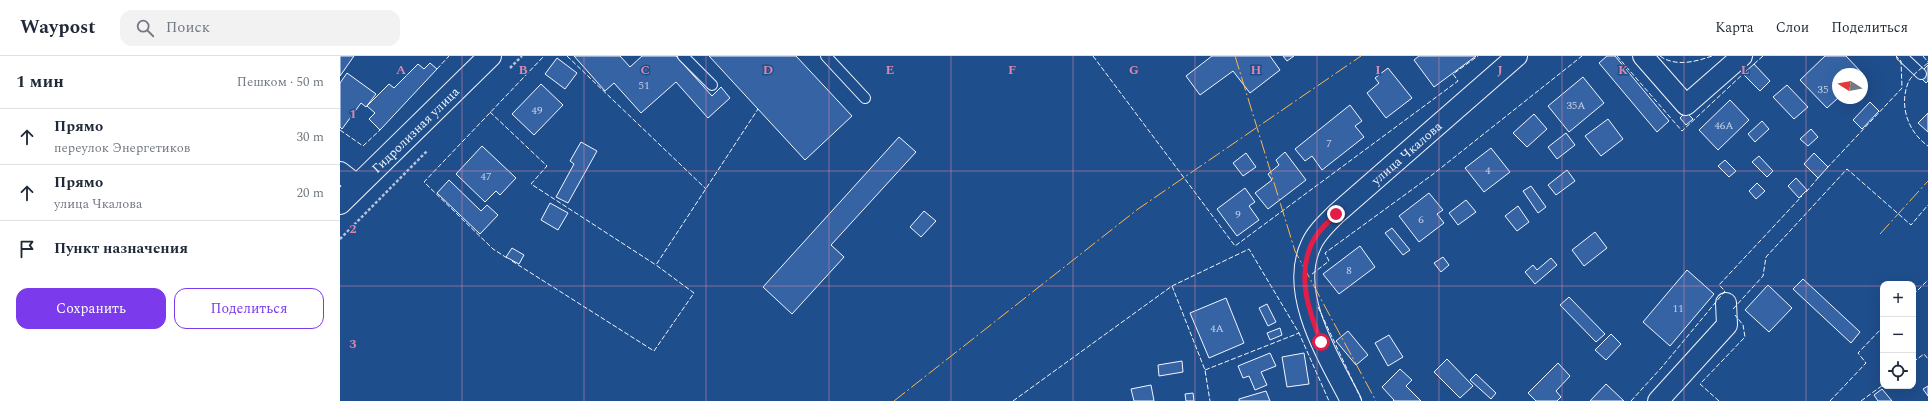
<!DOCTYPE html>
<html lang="ru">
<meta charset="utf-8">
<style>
body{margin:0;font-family:Spectral,serif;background:#f2f2f3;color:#1f2937}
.controls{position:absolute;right:12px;bottom:12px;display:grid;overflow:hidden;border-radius:8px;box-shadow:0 4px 16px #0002}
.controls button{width:36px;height:36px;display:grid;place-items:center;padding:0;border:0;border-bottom:1px solid #e0e1e3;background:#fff;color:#1f2937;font:20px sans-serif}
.compass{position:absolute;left:1492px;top:12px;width:36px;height:36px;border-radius:50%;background:#fff;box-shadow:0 4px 16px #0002;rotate:281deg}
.stop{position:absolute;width:12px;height:12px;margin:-9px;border:3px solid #e11d48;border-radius:50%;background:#fff}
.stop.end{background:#e11d48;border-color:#fff;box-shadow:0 1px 4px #0008}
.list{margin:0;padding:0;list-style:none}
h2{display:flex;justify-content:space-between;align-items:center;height:52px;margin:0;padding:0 16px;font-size:17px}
h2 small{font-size:13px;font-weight:400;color:#747a83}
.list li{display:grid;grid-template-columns:26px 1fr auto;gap:12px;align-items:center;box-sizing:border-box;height:56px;padding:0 16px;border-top:1px solid #e0e1e3}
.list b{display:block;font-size:15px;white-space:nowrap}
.list p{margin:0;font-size:13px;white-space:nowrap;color:#747a83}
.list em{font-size:13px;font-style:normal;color:#747a83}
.actions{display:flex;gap:8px;padding:12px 16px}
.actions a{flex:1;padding:9px 0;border:1px solid #7c3aed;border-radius:12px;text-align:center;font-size:14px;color:#7c3aed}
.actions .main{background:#7c3aed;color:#fff}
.icon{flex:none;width:22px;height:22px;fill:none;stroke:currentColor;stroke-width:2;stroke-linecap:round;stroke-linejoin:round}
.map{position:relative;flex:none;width:1588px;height:345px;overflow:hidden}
header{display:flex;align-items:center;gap:24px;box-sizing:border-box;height:56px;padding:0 20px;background:#fff;border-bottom:1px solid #e0e1e3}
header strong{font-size:19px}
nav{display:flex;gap:22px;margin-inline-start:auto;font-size:14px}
.search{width:280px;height:36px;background:#f2f2f3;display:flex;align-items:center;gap:10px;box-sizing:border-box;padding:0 14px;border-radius:12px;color:#747a83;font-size:15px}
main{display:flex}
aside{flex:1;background:#fff}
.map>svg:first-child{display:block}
</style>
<header>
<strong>Waypost</strong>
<div class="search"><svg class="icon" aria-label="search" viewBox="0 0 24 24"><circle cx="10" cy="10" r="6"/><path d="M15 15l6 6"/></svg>Поиск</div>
<nav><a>Карта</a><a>Слои</a><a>Поделиться</a></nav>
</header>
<main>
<aside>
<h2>1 мин<small>Пешком · 50 m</small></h2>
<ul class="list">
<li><svg class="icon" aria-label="ahead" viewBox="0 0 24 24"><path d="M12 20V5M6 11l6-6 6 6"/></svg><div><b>Прямо</b><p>переулок Энергетиков</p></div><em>30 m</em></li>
<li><svg class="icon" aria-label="ahead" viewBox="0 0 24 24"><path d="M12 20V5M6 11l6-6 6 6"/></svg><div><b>Прямо</b><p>улица Чкалова</p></div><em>20 m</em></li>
<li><svg class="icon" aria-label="arrive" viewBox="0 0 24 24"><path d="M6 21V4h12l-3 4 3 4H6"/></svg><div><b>Пункт назначения</b></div></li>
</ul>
<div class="actions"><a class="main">Сохранить</a><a>Поделиться</a></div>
</aside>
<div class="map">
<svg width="1588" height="345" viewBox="0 0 1588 345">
<rect width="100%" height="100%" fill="#1f4e8c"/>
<path fill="#3563a3" stroke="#f2f6ff" d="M0,0H14L0,20Z
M234,0H280L290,11L302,0H336L372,40L381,31L390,42L368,62L336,26L301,57L274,27L265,35Z
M369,0H456L512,60L465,104Z
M872,0H930L940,14L910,37L893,15L860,39L846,20Z
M943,0H954L947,5Z
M1079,0H1136L1094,31L1074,4Z
M1267,0H1275L1329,65L1317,76L1259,7Z
M1485,0H1506L1523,18H1498V42L1487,52L1460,24Z
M217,2L237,17L225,33L205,18Z
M90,7L97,13L40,74L29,63L35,57L27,50L49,28L54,32L78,8L84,13Z
M1414,8L1430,25L1420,35L1403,18Z
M1588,9V25L1586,27L1578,19Z
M1048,12L1072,42L1046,62L1027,37L1039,27L1035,22Z
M7,17L36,38L26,51L21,47L2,73L0,71V27Z
M1243,21L1264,47L1229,76L1208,50Z
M201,28L223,49L194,79L172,58Z
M1447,29L1468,51L1454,63L1433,41Z
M1390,44L1409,64L1378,94L1359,74Z
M1530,46L1539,55L1522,73L1513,64Z
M1010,49L1022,65L1015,70L1024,81L982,114L972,100L965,105L955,93Z
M1346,56L1353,63L1346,69L1340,62Z
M1588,57V76L1578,67Z
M1194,58L1207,73L1187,91L1173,77Z
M1268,63L1283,83L1261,100L1245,80Z
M1422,65L1429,73L1415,86L1408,78Z
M1471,73L1478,81L1468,90L1460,83Z
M1226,77L1235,89L1217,103L1208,91Z
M559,81L576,96L491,189L504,201L452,258L423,231Z
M241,86L257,95L228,147L216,141L234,108L230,105Z
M142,90L176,122L160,139L156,135L145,146L116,118Z
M1151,92L1170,116L1144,136L1125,112Z
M945,96L966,124L928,153L915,137L932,124L928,118L939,109L936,104Z
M906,97L916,111L903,120L893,107Z
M1474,97L1488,111L1478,122L1464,108Z
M1419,100L1433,115L1427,121L1412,106Z
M1385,104L1396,115L1389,121L1378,110Z
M1227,114L1235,125L1216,139L1208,129Z
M1456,122L1467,134L1459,142L1448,130Z
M109,124L141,155L147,149L158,159L140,178L97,137Z
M1417,127L1425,135L1416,143L1409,135Z
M1191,130L1206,151L1198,157L1183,135Z
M905,132L915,146L909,150L919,164L897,180L877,153Z
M1089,137L1103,154L1097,158L1104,167L1079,186L1059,160Z
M1126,144L1136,156L1118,169L1109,157Z
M210,147L228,157L218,174L201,164Z
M1178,150L1189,166L1177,175L1165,160Z
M584,155L596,165L581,181L570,171Z
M1052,172L1070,194L1063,199L1045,177Z
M1255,176L1267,192L1244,210L1232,194Z
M1020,190L1035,211L999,238L983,218Z
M172,192L184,199L179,208L166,201Z
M1103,201L1109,209L1101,216L1094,207Z
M1211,202L1217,209L1195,228L1185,216L1193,209L1197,214Z
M1347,214L1374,238L1330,290L1303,266Z
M1463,223L1520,276L1511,287L1453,233Z
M1428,229L1452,252L1429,276L1405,254Z
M1229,241L1265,278L1256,286L1220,249Z
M886,242L904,287L869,302L850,257Z
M927,248L936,266L928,270L919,252Z
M940,272L942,279L930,284L927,277Z
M1008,275L1028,299L1016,309L996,285Z
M1271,278L1281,288L1266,304L1255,294Z
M1049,279L1063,301L1048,310L1035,287Z
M930,297L936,310L921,316L927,329L915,334L909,320L903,322L898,310Z
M964,297L969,328L947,331L942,301Z
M1107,303L1133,330L1120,342L1094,316Z
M842,305L843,316L819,320L818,309Z
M1218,307L1230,320L1216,335L1221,341L1217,345H1196L1188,337Z
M1060,313L1072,324L1066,330L1081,345H1053L1054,344L1042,331Z
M1136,318L1156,337L1151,343L1130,324Z
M1266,328L1284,345H1250Z
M811,329L814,345H794L791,333Z
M1588,330V340L1583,333Z
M1542,333L1552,345H1538L1534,339Z
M926,335L930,345H899V343Z
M853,337L854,345H846L845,338Z"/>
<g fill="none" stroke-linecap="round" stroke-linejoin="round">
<g stroke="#f2f6ff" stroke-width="12">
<path id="lane" d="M343,0L372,29
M486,0L525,42
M1562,0L1581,18"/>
</g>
<g stroke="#f2f6ff" stroke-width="22">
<g id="street">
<path d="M1303,0L1346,49L1402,0"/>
<path d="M0,116L18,130"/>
<path id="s1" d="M1011,345C989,302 948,238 971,189C976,177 987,167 996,158L1177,0"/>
<path d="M1318,345L1387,269L1386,247"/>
</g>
</g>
<g stroke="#f2f6ff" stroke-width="24">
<g id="highway">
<path id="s2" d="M0,147L150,0"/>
</g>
</g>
<path stroke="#b3c4dc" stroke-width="2.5" stroke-dasharray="3 2" stroke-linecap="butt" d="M170,12L182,0
M0,183L87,95"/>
<use href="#lane" stroke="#1f4e8c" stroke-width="10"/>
<use href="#street" stroke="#1f4e8c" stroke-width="20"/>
<use href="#highway" stroke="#1f4e8c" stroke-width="22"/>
<path stroke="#f2f6ff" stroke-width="1" stroke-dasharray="5 2" stroke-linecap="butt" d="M227,0L366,133
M753,0L895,190L1118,25L1113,18L1138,0
M1277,0L1342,75L1403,18
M1320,0C1335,11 1355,6 1372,0
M1583,0L1588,6
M1588,7C1582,12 1571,19 1568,27C1559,50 1568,76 1588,90
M1414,8L1423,0
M97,13L109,0
M150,56L207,110L191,128L316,209
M0,74L23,90L40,74
M1487,112L1562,32L1561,5L1556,0
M1466,136L1479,121
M167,202L153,193L84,126L204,0
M172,205L314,295L354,237L316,209L418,53
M972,218L989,205L985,197L1092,119L1242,0
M832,230L865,314L870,345
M1573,239L1588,224
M978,251L1022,345
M1393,253L1423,220L1426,201L1507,113L1571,169L1588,149
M1573,306L1584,298L1588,303
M865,314L959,277
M673,345L832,230L909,193L959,277L989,345
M1291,345L1322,311L1385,235L1379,229L1462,140
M1379,345L1360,328L1405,281L1403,269L1395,259
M1490,345L1526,307L1518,297L1543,271
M1521,345L1543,329"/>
<path stroke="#ffb74d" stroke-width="1" stroke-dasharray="14 3 2 3" stroke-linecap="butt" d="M895,0L955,195L1036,345
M1540,178L1588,125
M554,345L798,153L1021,0"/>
</g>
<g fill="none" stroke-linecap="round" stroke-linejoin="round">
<path stroke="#e11d48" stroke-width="5" d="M981,286C969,255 957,222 971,189C976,177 987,167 996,158"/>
</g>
<path fill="none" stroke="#da87ad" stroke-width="1" stroke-opacity="0.55" d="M122,0V345M244,0V345M366,0V345M489,0V345M611,0V345M733,0V345M855,0V345M977,0V345M1099,0V345M1222,0V345M1344,0V345M1466,0V345M0,115H1588M0,230H1543M1573,230H1588"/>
<g text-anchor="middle" stroke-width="3" stroke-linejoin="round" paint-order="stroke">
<g font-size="11" fill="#c3d1e8">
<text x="304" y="33">51</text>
<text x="1483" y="37">35</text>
<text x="1236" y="53">35А</text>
<text x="197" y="58">49</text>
<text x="1384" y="73">46А</text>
<text x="989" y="91">7</text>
<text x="1148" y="118">4</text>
<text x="146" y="124">47</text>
<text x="898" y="162">9</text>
<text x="1081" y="167">6</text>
<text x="1009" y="218">8</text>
<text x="1338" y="256">11</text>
<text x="877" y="276">4А</text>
</g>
<g font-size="13" fill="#f2f6ff" stroke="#1f4e8c">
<text dy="5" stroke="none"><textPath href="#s2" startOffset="105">Гидролизная улица</textPath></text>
<text dy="5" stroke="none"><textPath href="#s1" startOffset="300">улица Чкалова</textPath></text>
</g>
</g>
<g font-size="13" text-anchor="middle" font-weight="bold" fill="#da87ad" stroke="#1f4e8c" stroke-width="3" stroke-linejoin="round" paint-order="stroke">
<text x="61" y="18">A</text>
<text x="183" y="18">B</text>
<text x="305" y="18">C</text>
<text x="428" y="18">D</text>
<text x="550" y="18">E</text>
<text x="672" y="18">F</text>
<text x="794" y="18">G</text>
<text x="916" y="18">H</text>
<text x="1038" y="18">I</text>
<text x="1160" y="18">J</text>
<text x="1283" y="18">K</text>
<text x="1405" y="18">L</text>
<text x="13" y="62">1</text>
<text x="13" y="177">2</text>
<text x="13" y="292">3</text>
</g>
</svg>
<div class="controls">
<button>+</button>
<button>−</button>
<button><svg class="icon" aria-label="locate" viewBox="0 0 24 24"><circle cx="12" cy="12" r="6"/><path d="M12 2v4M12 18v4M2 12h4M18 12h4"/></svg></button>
</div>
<svg class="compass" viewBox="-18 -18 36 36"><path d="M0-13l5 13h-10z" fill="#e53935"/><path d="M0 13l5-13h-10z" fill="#747a83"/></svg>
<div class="stop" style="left:981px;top:286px"></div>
<div class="stop end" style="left:996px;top:158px"></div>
</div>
</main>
